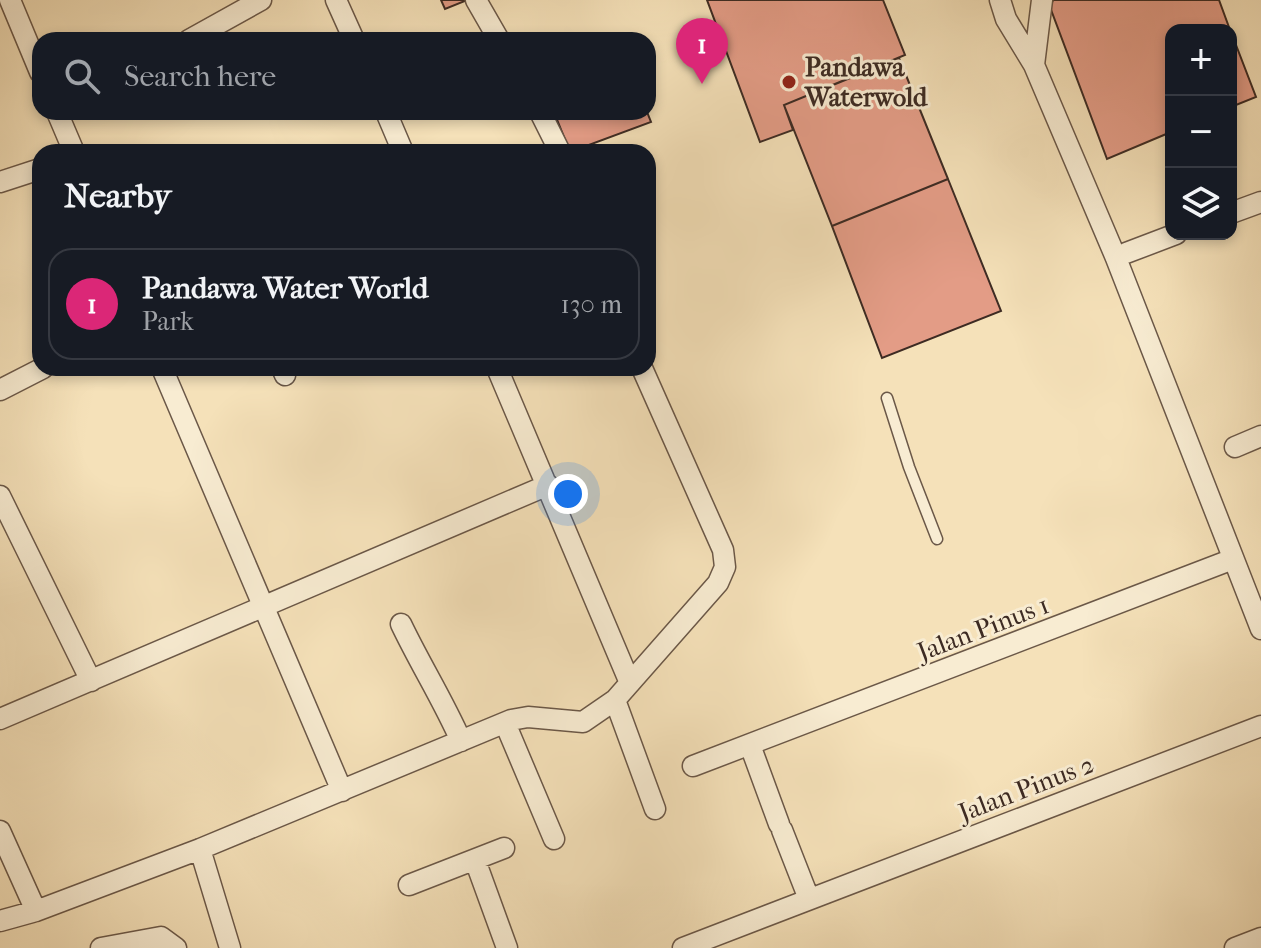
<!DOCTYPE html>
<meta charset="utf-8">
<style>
body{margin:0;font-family:"IM FELL French Canon",serif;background:#242831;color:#f1f3f6}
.controls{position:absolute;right:24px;top:24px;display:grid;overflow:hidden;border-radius:16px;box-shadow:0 4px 12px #0003}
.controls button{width:72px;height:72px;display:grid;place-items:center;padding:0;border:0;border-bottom:2px solid #363941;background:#171b24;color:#f1f3f6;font:40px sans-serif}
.you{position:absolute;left:568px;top:494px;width:28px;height:28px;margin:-20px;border:6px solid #fff;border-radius:50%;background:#1a73e8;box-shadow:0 0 0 12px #1a73e833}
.badge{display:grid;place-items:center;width:52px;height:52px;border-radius:50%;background:#db2777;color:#fff;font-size:26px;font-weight:700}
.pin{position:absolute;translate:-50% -66px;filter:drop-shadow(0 2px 4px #0008)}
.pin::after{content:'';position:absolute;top:42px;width:28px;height:24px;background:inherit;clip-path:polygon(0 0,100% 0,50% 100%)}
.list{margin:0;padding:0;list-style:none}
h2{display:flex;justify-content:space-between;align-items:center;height:104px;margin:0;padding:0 32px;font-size:34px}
h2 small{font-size:26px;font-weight:400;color:#9ea1a6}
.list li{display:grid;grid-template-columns:52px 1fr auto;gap:24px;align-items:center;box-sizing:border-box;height:112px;margin:0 16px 16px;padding:0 16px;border:2px solid #363941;border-radius:24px}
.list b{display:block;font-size:30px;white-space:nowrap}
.list p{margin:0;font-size:26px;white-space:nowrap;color:#9ea1a6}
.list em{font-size:26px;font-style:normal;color:#9ea1a6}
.icon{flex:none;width:44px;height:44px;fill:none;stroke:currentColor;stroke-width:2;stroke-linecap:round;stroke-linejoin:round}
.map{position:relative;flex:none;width:1261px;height:948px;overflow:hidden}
.search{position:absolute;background:#171b24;box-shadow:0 4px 12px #0003;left:32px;top:32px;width:624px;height:88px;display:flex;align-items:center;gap:20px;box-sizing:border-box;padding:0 28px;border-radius:24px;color:#9ea1a6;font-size:30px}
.panel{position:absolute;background:#171b24;box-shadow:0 4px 12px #0003;left:32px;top:144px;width:624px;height:232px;border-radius:24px}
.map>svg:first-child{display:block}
</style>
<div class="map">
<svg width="1261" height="948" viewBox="0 0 1261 948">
<rect width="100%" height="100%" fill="#f5e1b9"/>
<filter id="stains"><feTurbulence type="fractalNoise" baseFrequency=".0025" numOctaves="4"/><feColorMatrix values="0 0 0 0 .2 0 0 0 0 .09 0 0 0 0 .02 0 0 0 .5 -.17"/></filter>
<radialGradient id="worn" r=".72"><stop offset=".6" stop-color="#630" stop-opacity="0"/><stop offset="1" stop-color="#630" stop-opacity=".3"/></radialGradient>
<path fill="#e39c86" stroke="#3d2b23" stroke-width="2" d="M441,0H464L465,1L445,9Z
M707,0H883L905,55L784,105L793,130L760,142Z
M1053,0H1219L1230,30H1171V132L1107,159L1050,7Z
M1231,32L1256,97L1231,107Z
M899,58L948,179L832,226L784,105Z
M554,112H647L651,122L570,152Z
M948,179L1001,311L882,358L832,226Z"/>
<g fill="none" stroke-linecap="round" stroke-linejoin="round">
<g stroke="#6b5848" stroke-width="13">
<path id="lane" d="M887,398L909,467L937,539"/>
</g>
<g stroke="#6b5848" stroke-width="23">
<path id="street" d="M10,0L40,72
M336,0L354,40
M476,0L499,40
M1000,0L1006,19L1034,65L1116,258L1261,629
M189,40L261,0
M1034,65L1042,0
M57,112L74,152
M386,112L403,152
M540,112L560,152
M0,182L40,169
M1231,213L1261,202
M1126,253L1176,234
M162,368L342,791
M282,368L285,375
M497,368L630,683
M0,390L43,368
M1235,447L1261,436
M0,496L91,681
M401,624C420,664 443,700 461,741
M615,700L655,809
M0,719L548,485
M505,723L554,839
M750,745L779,824
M693,766L1233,559
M782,830L809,899
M0,831L36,911
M200,849L230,948
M475,860L507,948
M409,885L504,848
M0,921L36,911L200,849L511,720L528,717L583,722L615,700L718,583L725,567L723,550L642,368
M101,948L161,937L176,948
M683,948L1261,726
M1235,948L1261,938"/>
</g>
<use href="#lane" stroke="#f8ecd2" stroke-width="10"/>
<use href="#street" stroke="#f8ecd2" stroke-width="20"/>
</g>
<circle fill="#8f2418" stroke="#f8ecd2" stroke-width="3" cx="789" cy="82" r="8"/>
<g text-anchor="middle" stroke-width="6" stroke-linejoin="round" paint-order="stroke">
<g font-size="26" font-weight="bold" fill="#3d2b23" stroke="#f8ecd2" text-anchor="start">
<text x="805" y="76">Pandawa<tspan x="805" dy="30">Waterwold</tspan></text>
</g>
<g font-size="26" fill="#3d2b23" stroke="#f8ecd2">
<text transform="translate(983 628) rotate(-21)" y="9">Jalan Pinus 1</text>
<text transform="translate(1026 788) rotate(-21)" y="9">Jalan Pinus 2</text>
</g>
</g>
<rect width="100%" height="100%" filter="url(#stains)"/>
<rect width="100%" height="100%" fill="url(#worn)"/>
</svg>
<div class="controls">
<button>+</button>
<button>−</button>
<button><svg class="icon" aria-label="layers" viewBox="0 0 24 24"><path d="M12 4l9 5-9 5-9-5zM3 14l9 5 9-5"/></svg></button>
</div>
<div class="you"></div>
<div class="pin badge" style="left:702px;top:84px">1</div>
<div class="search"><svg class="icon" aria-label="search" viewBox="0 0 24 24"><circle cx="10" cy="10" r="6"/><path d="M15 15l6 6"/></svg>Search here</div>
<section class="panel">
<h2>Nearby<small></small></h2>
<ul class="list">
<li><span class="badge">1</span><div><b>Pandawa Water World</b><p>Park</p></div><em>130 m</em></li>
</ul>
</section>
</div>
